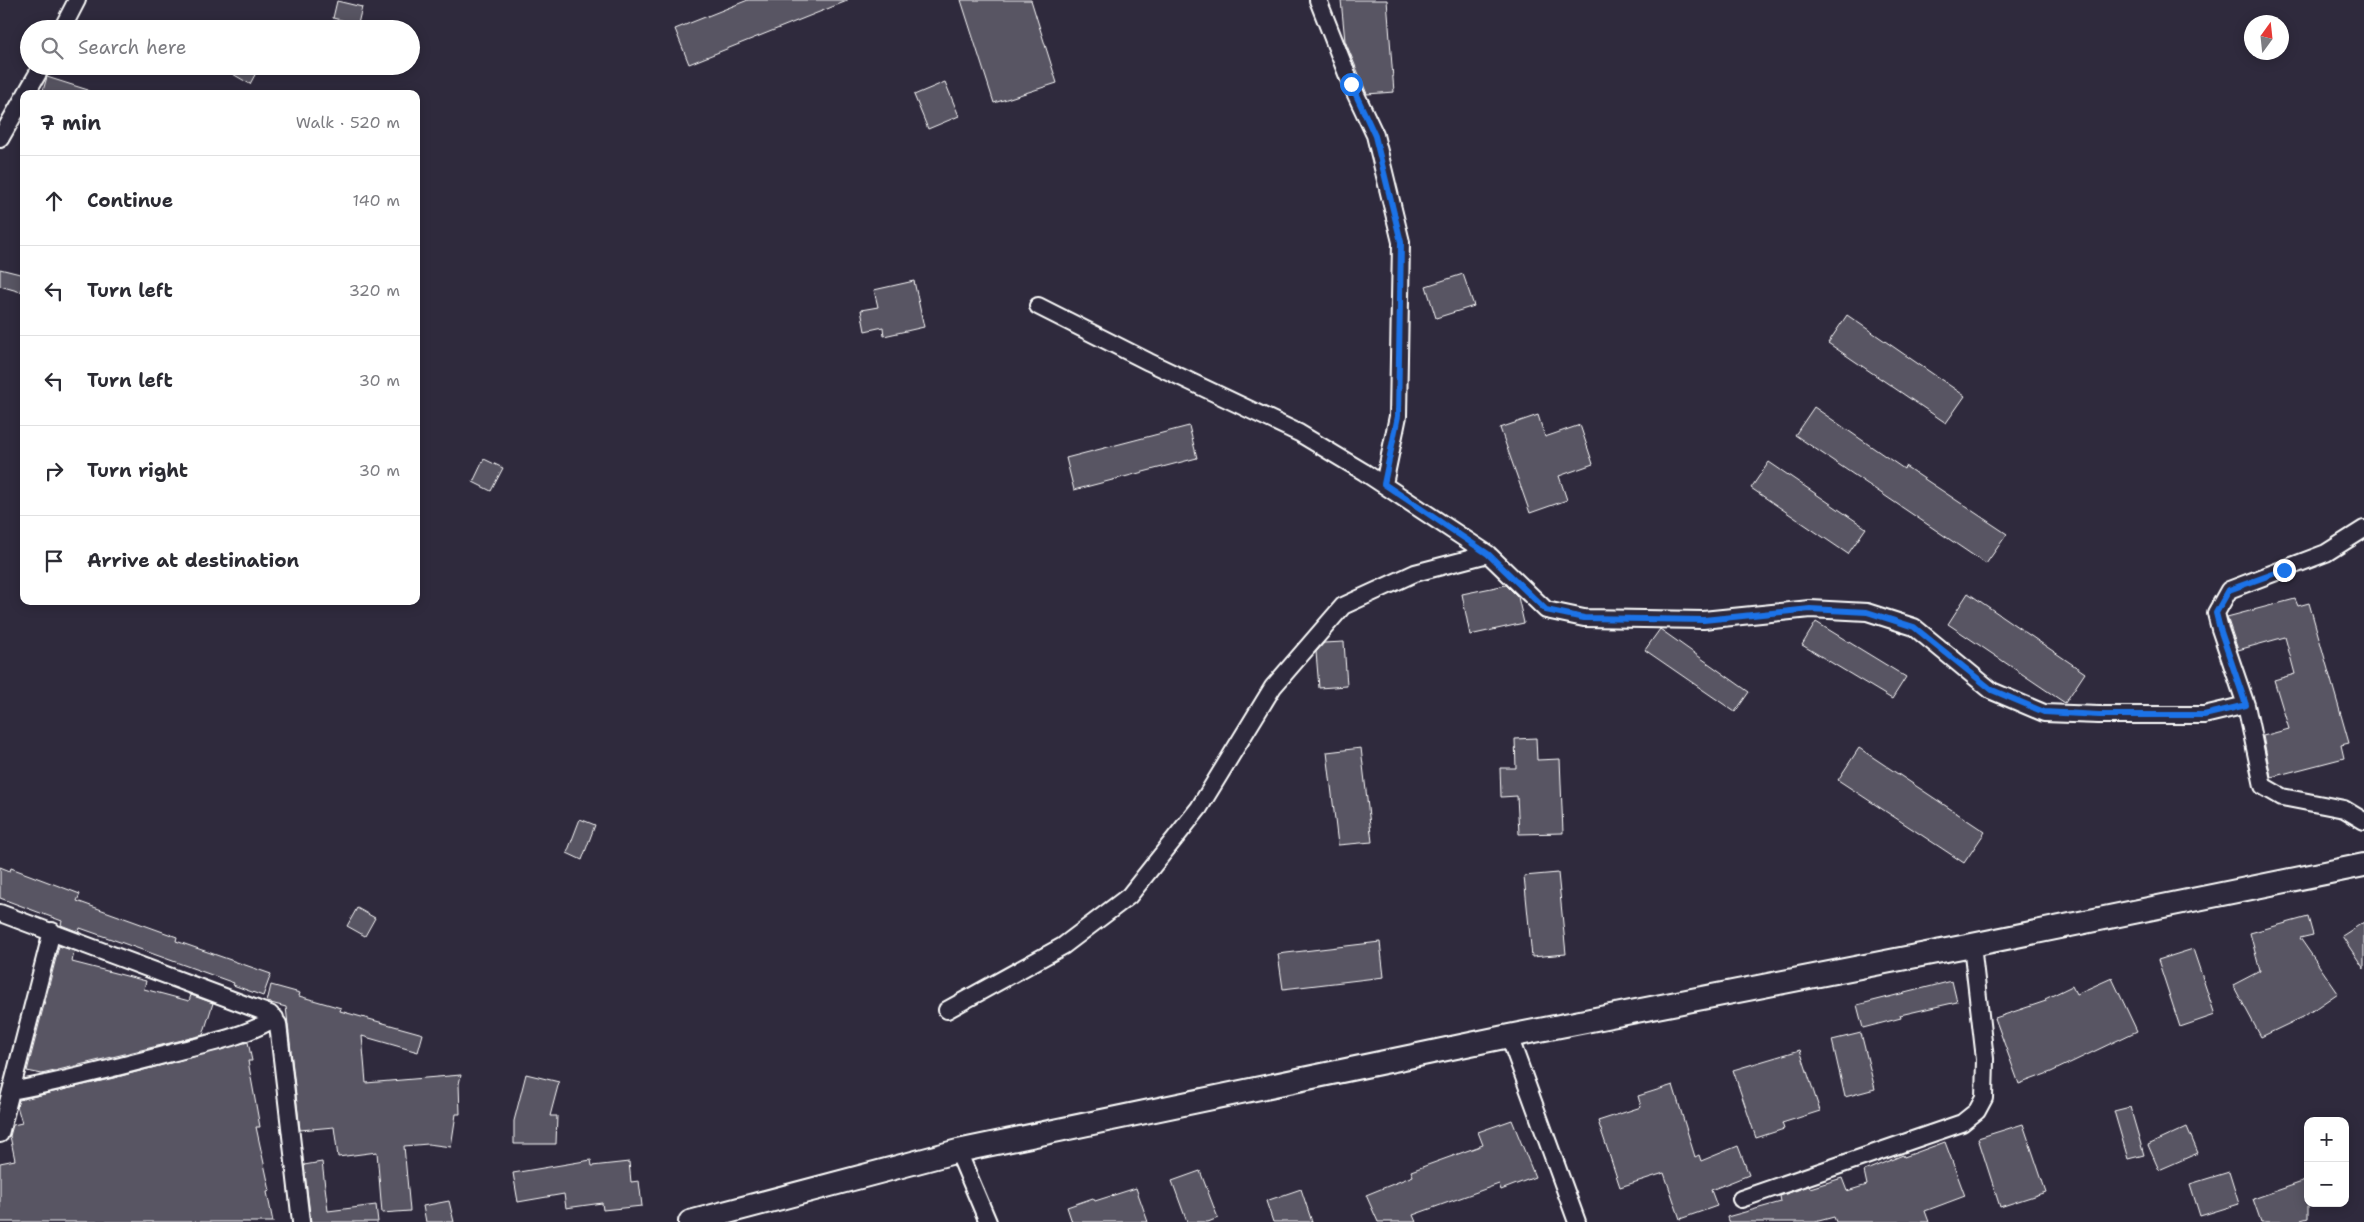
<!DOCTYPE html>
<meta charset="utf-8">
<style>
body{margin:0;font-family:"Shantell Sans",sans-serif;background:#f7f7f7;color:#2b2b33}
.controls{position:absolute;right:15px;bottom:15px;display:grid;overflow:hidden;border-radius:10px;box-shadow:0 2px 12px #0003}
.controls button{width:45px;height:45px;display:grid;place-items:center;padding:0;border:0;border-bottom:1px solid #e1e1e2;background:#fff;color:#2b2b33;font:25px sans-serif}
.compass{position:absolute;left:2244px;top:15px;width:45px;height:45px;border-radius:50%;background:#fff;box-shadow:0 2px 12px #0003;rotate:15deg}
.stop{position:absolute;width:15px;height:15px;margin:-11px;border:4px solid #1a73e8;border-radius:50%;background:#fff}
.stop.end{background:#1a73e8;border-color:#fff;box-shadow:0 1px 5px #0008}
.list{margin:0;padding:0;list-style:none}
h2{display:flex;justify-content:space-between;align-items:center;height:65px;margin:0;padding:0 20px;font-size:21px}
h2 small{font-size:16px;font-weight:400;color:#7c7c81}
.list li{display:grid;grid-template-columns:32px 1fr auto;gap:15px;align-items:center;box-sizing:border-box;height:90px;padding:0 20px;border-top:1px solid #e1e1e2}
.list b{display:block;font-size:19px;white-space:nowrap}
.list em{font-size:16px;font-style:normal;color:#7c7c81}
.icon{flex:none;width:28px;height:28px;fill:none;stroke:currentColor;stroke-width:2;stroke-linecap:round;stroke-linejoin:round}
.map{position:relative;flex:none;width:2364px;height:1222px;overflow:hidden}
.search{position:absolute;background:#fff;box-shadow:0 2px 12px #0003;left:20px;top:20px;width:400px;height:55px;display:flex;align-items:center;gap:12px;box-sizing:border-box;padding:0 18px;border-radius:28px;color:#7c7c81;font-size:19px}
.panel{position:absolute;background:#fff;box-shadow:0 2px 12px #0003;left:20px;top:90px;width:400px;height:515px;border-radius:10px}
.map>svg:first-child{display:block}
</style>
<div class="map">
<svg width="2364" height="1222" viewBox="0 0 2364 1222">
<rect width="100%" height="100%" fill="#2f2a3d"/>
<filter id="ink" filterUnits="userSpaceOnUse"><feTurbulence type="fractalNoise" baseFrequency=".02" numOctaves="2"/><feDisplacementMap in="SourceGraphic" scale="10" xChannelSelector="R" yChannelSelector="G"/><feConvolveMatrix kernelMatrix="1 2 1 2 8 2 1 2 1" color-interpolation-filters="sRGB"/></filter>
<g filter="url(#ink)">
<path fill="#595564" stroke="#fff" d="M748,0H847V1L689,64L675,29Z
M961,0H1031L1057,83L994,103Z
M1341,0H1387L1394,92L1367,94L1345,41Z
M337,1L362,7L358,24L333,18Z
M219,66H249L257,71L250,84Z
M47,77L88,90L87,94H42Z
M945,82L959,116L928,129L914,95Z
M0,269L24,275L21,292L0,286Z
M1463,274L1474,306L1436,318L1426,286Z
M914,281L924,327L884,336L883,327L865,331L861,310L878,307L874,290Z
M1847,315L1965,396L1946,423L1828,343Z
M1814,407L1904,469L1905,466L2007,534L1986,564L1795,435Z
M1538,415L1545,437L1580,425L1593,464L1559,476L1567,500L1530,513L1500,428Z
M1189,426L1197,458L1074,490L1066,458Z
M484,459L503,468L491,491L473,482Z
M1769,462L1866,528L1848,554L1751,488Z
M1506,585L1518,597L1524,623L1470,635L1462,594Z
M1968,593L2085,673L2065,703L1948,624Z
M2295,599L2298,606L2309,603L2349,743L2341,745L2344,758L2271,777L2263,736L2289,729L2274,680L2295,674L2285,637L2238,650L2227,617Z
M1816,622L1906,677L1892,699L1802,645Z
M1660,629L1749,692L1735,712L1645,650Z
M1344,642L1347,686L1319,688L1316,652L1324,643Z
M1536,738L1537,760L1560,759L1563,833L1519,834L1517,796L1501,797L1500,768H1516L1515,739Z
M1361,748L1372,842L1338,845L1327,752Z
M1859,748L1985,832L1964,863L1838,780Z
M580,819L595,825L582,860L567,853Z
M0,867L10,871L11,868L80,894L77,901L177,937L176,941L271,974L263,996L233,985L234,983L120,942L80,928L79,932L61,925L62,921L0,898Z
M1558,873L1566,954L1532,957L1524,876Z
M357,908L375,918L365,936L347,926Z
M2308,917L2313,935L2300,938L2338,993L2303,1017L2261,1037L2233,985L2260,971L2250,933Z
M2364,922V969L2342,936Z
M1380,942L1384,977L1283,989L1278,954Z
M59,946L74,951L72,962L146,981L144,989L189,1001L191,995L213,1003L203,1035L42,1074L27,1071Z
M2193,949L2215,1015L2180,1027L2158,960Z
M2112,978L2137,1031L2051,1072L2019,1084L1995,1018L2046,1001L2045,999L2072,986L2076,994Z
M1952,981L1957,1002L1900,1015L1901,1018L1863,1028L1857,1005Z
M271,985L300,993L299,996L341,1008L340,1011L423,1034L418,1052L362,1036L366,1083L461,1075L459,1084L460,1114H456L451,1147L428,1144L404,1146L410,1211L382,1213L377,1152L338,1157L334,1127L300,1130L286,1007L267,1002Z
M1861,1033L1875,1089L1845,1097L1832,1040Z
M248,1042L252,1061H248L260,1127H256L270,1191L267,1192L273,1222H0V1163L15,1160L10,1136L13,1125L22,1123L17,1106L19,1100L114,1078Z
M1800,1050L1820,1111L1782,1123L1784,1129L1756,1138L1733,1070Z
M526,1074L559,1082L550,1116H557L556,1144H514V1121Z
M1673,1085L1695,1157L1699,1155L1701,1161L1738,1146L1749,1175L1711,1190L1717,1206L1680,1219L1664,1173L1620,1187L1598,1121L1641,1107L1638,1096Z
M2130,1107L2144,1155L2128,1159L2114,1111Z
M1512,1120L1535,1177L1501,1190L1499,1184L1413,1215L1416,1222H1378L1366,1195L1413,1176L1411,1171L1483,1145L1478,1132Z
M2023,1124L2046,1192L2000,1207L1978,1138Z
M2187,1127L2198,1153L2159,1170L2148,1145Z
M1945,1142L1965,1196L1925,1211L1929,1222H1836L1834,1217L1815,1222H1728L1727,1217L1781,1202L1780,1196L1809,1186L1810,1188L1842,1178L1847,1191L1867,1185L1864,1171L1903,1155L1904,1157Z
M591,1160L592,1166L629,1162L631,1182L639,1181L642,1206L603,1210L602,1203L566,1208L564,1194L518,1202L513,1173Z
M322,1162L328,1211L376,1205L378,1222H311L304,1165Z
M1200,1171L1218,1218L1208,1222H1187L1172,1181Z
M2229,1172L2239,1204L2200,1216L2190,1184Z
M2308,1180V1218L2294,1222H2261L2253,1199Z
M1136,1188L1148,1222H1072L1067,1207L1093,1198L1095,1201Z
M1301,1189L1312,1222H1273L1266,1201Z
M449,1201L454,1222H426L423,1206Z"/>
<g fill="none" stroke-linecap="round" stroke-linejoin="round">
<g stroke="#fff" stroke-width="20">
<path id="street" d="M1318,0L1351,84L1375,135L1401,242L1398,416L1384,484
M62,29L77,0
M26,94L42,66
M0,139L24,97
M1038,306L1149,362L1299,433L1364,472L1488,554L1546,610L1584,618L1703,620L1810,609L1867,612L1914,627L1992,691L2044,713L2099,715H2204L2246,705
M2364,529L2326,553L2229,590L2216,613L2220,629L2246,705L2263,786L2282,797L2344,809L2364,821
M0,913L270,1014L278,1024L301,1222
M947,1010L1063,946L1129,896L1199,808L1273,687L1343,606L1415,573L1488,554
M1509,1036L1577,1222
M11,1091C65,1081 118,1067 171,1053C206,1044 244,1037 275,1018
M0,1134L52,931
M958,1151L988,1222
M1741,1199L1962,1123L1977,1111L1984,1098L1985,1059L1972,945"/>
</g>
<g stroke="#fff" stroke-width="26">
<path id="secondary" d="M690,1222L958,1151L1509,1036L1972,945L2364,865"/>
</g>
<use href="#street" stroke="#2f2a3d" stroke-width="16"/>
<use href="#secondary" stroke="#2f2a3d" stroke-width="22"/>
</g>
</g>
<g fill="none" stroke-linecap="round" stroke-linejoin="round" filter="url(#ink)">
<path stroke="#1a73e8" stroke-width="6" d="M1351,84L1375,136L1401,242L1398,416L1384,484L1488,554L1546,610L1584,618L1704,620L1810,609L1867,612L1914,627L1992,690L2044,712L2099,715H2204L2246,705L2220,629L2216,613L2229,590L2284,570"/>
</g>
</svg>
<div class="controls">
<button>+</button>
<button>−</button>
</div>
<svg class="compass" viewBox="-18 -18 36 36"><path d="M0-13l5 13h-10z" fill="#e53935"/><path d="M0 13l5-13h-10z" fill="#7c7c81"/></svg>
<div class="stop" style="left:1351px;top:84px"></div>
<div class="stop end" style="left:2284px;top:570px"></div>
<div class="search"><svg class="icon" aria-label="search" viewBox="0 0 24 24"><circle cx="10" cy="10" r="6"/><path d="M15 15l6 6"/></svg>Search here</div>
<section class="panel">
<h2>7 min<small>Walk · 520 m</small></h2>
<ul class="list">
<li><svg class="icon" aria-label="ahead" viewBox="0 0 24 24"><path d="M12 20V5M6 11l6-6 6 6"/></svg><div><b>Continue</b></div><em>140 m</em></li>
<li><svg class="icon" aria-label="left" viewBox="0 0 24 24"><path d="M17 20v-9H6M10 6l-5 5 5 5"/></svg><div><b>Turn left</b></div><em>320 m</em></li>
<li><svg class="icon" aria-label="left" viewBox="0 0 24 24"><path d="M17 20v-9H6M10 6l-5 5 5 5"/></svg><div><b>Turn left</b></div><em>30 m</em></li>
<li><svg class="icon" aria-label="right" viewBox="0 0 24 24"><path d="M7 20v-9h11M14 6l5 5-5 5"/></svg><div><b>Turn right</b></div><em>30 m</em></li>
<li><svg class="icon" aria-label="arrive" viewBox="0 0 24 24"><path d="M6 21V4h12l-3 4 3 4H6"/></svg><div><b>Arrive at destination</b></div></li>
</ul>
</section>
</div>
